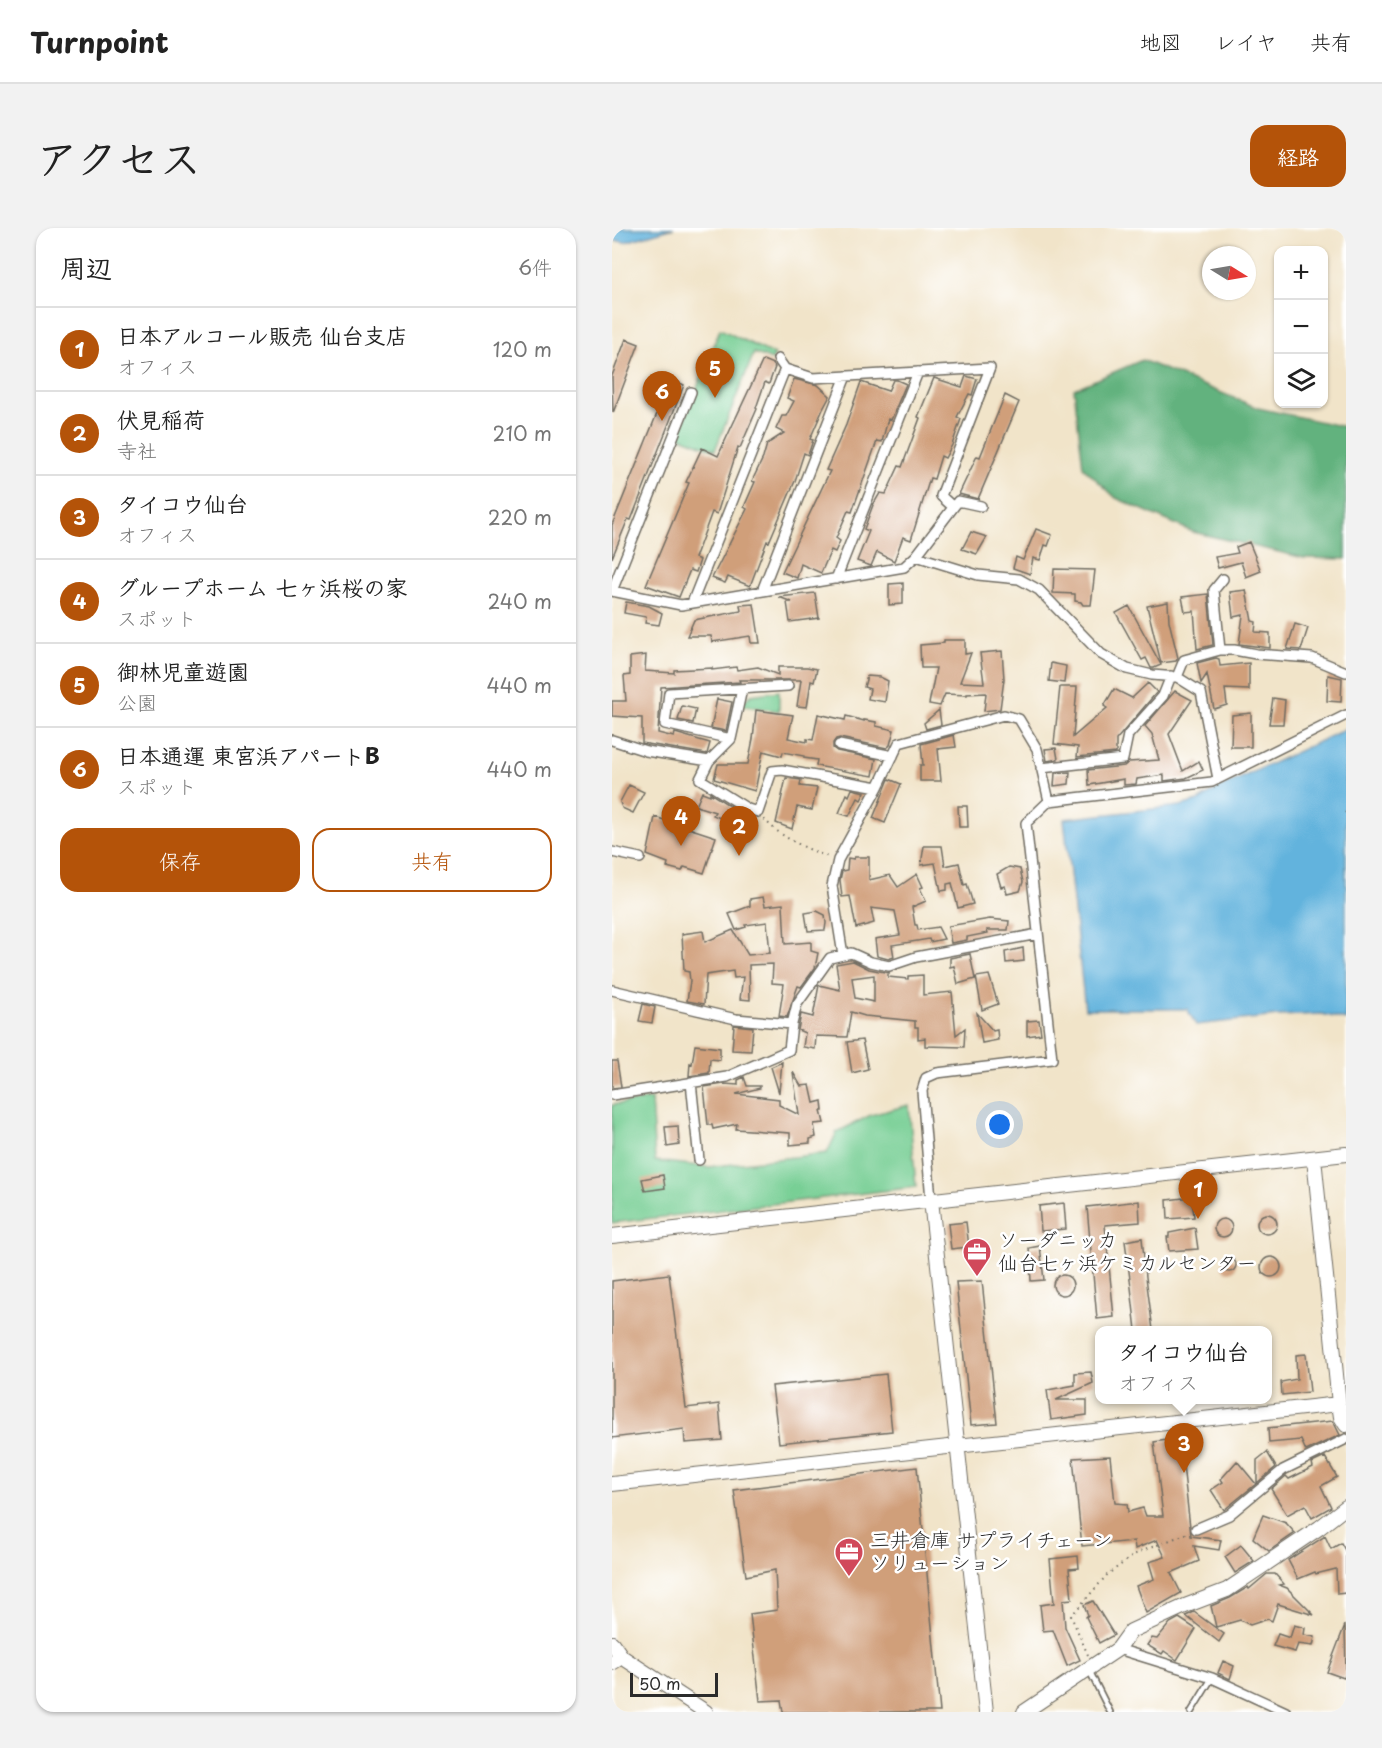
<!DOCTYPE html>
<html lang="ja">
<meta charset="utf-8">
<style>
body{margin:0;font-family:"Playpen Sans","Klee One",sans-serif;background:#f2f2f2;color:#222}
.controls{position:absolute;right:18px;top:18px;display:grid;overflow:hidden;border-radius:12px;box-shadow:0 2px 4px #0004}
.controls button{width:54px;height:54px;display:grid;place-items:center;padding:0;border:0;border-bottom:2px solid #e0e0e0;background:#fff;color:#222;font:30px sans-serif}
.compass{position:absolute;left:590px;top:18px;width:54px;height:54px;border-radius:50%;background:#fff;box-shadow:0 2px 4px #0004;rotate:101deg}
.scale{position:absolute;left:18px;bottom:15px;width:88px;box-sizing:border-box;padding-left:6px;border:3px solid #2b2b2b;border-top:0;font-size:16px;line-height:21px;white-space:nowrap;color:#2b2b2b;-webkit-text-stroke:4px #fff;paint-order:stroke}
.you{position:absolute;left:388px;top:897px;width:21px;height:21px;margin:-15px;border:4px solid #fff;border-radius:50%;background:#1a73e8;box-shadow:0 0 0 9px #1a73e833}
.badge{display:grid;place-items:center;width:39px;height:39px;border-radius:50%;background:#b45309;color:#fff;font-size:20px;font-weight:700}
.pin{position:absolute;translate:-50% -50px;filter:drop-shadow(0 2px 3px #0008)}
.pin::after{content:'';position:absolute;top:32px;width:21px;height:18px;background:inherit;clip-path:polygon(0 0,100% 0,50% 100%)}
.popup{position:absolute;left:483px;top:1098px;width:177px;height:78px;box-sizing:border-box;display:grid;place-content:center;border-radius:12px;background:#fff;filter:drop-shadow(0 2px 4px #0005);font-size:20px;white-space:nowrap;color:#767676}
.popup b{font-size:22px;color:#222}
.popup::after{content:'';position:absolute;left:50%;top:100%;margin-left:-12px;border:12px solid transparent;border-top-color:#fff}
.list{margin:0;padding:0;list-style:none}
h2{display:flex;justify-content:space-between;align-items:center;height:78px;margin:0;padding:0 24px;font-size:26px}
h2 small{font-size:20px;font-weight:400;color:#767676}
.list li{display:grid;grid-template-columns:39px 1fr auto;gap:18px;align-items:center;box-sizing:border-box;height:84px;padding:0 24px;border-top:2px solid #e0e0e0}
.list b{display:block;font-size:22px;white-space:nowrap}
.list p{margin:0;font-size:20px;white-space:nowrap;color:#767676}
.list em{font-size:20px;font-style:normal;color:#767676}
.actions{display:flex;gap:12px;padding:18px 24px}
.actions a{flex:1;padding:14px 0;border:2px solid #b45309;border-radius:18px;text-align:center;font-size:21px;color:#b45309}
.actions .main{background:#b45309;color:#fff}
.icon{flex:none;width:33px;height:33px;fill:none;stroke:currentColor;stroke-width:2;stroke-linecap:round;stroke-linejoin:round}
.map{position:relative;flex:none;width:734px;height:1484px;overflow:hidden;border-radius:18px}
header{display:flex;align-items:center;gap:36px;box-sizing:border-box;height:84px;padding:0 30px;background:#fff;border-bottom:2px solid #e0e0e0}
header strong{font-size:28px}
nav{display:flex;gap:33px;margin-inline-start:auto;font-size:21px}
.intro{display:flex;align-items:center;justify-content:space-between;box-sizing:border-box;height:144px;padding:0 36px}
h1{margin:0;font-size:42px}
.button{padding:15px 27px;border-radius:18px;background:#b45309;color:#fff;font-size:21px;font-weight:700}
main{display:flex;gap:36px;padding:0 36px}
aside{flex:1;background:#fff;border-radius:18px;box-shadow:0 2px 4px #0004}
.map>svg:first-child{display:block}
</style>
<header>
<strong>Turnpoint</strong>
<nav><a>地図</a><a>レイヤ</a><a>共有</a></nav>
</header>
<div class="intro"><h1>アクセス</h1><a class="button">経路</a></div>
<main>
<aside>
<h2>周辺<small>6件</small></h2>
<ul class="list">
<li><span class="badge">1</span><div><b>日本アルコール販売 仙台支店</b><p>オフィス</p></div><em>120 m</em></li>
<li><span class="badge">2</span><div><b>伏見稲荷</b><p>寺社</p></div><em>210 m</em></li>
<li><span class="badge">3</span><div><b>タイコウ仙台</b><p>オフィス</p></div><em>220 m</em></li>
<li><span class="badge">4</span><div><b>グループホーム 七ヶ浜桜の家</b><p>スポット</p></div><em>240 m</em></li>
<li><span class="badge">5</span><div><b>御林児童遊園</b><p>公園</p></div><em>440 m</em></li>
<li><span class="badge">6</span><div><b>日本通運 東宮浜アパートB</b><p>スポット</p></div><em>440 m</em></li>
</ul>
<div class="actions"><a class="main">保存</a><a>共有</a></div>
</aside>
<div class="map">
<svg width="734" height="1484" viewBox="0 0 734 1484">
<rect width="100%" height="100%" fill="#fff"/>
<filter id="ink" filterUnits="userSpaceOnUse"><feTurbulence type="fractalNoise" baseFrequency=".0167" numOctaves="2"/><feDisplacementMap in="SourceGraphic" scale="12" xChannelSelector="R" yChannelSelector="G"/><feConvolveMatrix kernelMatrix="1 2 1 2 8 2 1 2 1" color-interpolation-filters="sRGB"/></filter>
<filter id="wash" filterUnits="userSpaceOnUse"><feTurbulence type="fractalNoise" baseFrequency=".008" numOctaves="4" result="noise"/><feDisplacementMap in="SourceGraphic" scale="24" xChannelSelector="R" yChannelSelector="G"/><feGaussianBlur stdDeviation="1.35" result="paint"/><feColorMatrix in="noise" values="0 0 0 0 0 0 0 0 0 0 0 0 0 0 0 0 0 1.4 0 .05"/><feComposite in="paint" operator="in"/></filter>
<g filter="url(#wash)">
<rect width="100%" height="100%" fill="#f1e4c9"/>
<path fill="#78cf95" stroke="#527d60" stroke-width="1.5" d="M108,101L163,127L160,132L142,125L103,222L66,208Z
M167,463V483L127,477L139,467Z
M39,871L43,933L96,939L215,925L225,904L259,887L297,877L304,959L0,995V877Z"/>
<path fill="#62b27e" stroke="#466e54" stroke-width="1.5" d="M530,132L646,180L734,199V331L692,330L581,304L504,270L471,239L462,161Z"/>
<path fill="#62b3dd" stroke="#466f84" stroke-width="1.5" d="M0,0H62L13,14L0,12Z
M734,501V792L710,786L665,788L584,797L575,781H473L452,591L568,578L586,573L607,560Z"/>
<g id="blocks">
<path fill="#d09f7a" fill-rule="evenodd" d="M14,111L27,116L1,185L0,148Z
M151,132L161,136L163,139L157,156L153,154L144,180L145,181L128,220L126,219L105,286L100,284L83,330L88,332L84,344L78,342L67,369L34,357L77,255L74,254L90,220L106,228Z
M354,148L365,151L360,167L357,166L345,189L349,191L340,217L333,230L329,228L322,251L318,250L299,312L291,309L282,333L265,324L259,338L245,333L257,303L252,301L261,277L268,265L274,266L287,238L290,239L308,190L306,189L322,150L350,159Z
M59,151L72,157L19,292L16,291L0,330V297Z
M182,151L206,157L218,168L211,181L198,211L201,212L196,227L192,225L183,253L157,314L155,313L138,358L116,349L113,355L100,350L135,281L132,279L143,254L140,253L151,230L155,216L172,205L164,201L170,188H174L182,173L175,170Z
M281,152H285L294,156L279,192L276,191L270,214L265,213L240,284L236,283L224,310L228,313L223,324L219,322L209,345L189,336L185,350L170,344L218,243L214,242L234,197L249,154L276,163Z
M393,167L407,174L366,271L347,266L365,228L368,229Z
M424,301L440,307L436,318L433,317L428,332L421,330L418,346L401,340L404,329L411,332Z
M359,304L375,309L365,326L350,321Z
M637,314L649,343L634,349L629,334L606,340L603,329L626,325L624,319Z
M442,341L483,342L479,377H471L469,374L463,373V366L441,365Z
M291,355V376L277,377V356Z
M634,362L640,393L644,394L643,404L658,405V420L627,416L631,387L621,389L618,364Z
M203,365L207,390L178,394L175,374H180L167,369Z
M596,366L601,417L585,421L582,383L573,384L570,369Z
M14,374L37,378L50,385L47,397L33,395L34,389L12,385Z
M556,374L557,393L566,430L564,433L549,435L535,378Z
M142,376L148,415H139L138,408L100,414L99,408H75L82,392L129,383L128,377Z
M517,378L549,437L542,440H539L534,430L530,432L504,385Z
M683,396L696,400L689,422L675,421Z
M332,412H353V426L359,425L348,454L372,455L368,425L390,423L392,451L388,481L372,483L374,465L355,466V467L333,466L328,478L317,476L324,440H309L308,417L332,415Z
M34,427L33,443L62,445V442L100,440V442L124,439L125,442L146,439L166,447V439H195L205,441L202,454L199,453L195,479L185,478L189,452H127L128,454L49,459L46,505L62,509L63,505L98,515L95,526L30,515V490L0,488V473H14L12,448L18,447V429Z
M604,430L607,431L608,438L637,435V462L613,461L615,477L602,481L595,446L589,455L585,435Z
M439,435L454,438L452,455L437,453Z
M716,447L730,450L729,474L715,473Z
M255,448L268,449L276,453L273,474L256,471L258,461L252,459Z
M536,455L545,464L504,512V525L465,529L466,519L442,516L448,459H465L461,509L495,480L492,478L502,461L520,470Z
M563,463L580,472L557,506L571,543L587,533L591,542L574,550L552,553V547L525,551L524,556L512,557V551L477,557L476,542L512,538L517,534L547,532L540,506L533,498Z
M661,470L673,472L671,496H657Z
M105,471L120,474L114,503L99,500Z
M70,478L84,481L81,495L66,492Z
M144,482L181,487L176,510L195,514V511L201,512L206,486L233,492L234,488L252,493V492L264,494V498L282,502L278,517L275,520L228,510L224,511L221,515V520L225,523L264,531L261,548L204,538L205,532L192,530V528L171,524L170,528L151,523L143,563L102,551L106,536H136L141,511Z
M327,482L329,497L314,501L312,495Z
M639,485V519H619L620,487Z
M342,507L344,519L326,521L329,553H308V537H311L309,516Z
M444,520L446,531L435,533L433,521Z
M458,544L457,556L442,558L443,545Z
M174,550L189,552L188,558L205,560L200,582L185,579L180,601L164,595Z
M277,551L289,556L273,595L261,590Z
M17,557L32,564L21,585L10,580L8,574Z
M240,561L253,564L249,572L246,570L237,588L227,585L235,566L237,568Z
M90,564L98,567V565L123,581L117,594L101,587L103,584L84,578Z
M346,578H355L356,599H347Z
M43,589L104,609L92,645L72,639L70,643L55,639L56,635L35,627Z
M312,618H330L333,638L347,635L352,657L355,656L361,676L346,680L340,655L335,656V662L329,663L323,635L309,637Z
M242,629H257V652L278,647L286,659L305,646L311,659L308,660L314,673L300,679L303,697H305L306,702L326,699L332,711L318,714L317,711L280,717L282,729L276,731L265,728L263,711L288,707L283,683L259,680L262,695L244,700L238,668L230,669L228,652L230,643L235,642L236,630L242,631Z
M397,639L408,641L411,654L408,663L395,666L393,658L389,659L385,646Z
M151,669L153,678L171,676L173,716L199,714V723L206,725L203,740L189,759L186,758L175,789L167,788L172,756L160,755L161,736L137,737L138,772L128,771L131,749L122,750L121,743L94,747L92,776L75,773L78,753L77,744L72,743L70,706L91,703L93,714L121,702L136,727L158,725L155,694L133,697L134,699L124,702L117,686L138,678V671Z
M205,683L213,687L214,695L213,702L196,703L193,685Z
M378,691L397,693L396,702H375L376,705L355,709V712L339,715L336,698Z
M411,720L412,733L394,735L393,724Z
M358,726L363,751L346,756L342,738L338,739V730Z
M241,733L257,741L278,745H276V749L296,751V748L311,747V767L340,764L344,807L353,800L352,819L313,818V810L306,811V799H303V793L253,788L239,784L235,809L204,808L203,821L191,819L193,805L186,802L189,786L201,789L207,757L228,762L224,736ZM262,747V774L243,770L240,750Z
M377,747L386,776L370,782L364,749Z
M31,776L43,779L40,795L27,793Z
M365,785L381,803L385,802L386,812L370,815Z
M427,792L429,806L415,808V793Z
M122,797L141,799L139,823L120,822Z
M250,812L256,841L240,845L235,814Z
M83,817L108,820V832L98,831L97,845L77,848L78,835L80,836Z
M0,833H5L9,859L0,860Z
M170,834L167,864V865L159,839Z
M181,844L189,858L198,857L202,875L210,873L211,883H209L212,895L202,896L204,909L198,911V915L178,917V905L124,901L125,896L101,901L100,897H96L92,859L112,856L126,857V852L132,849L135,858H148V860L124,866L167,871V877L187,887Z
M66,898L67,917L55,919L53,899Z
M51,947L53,960L33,963L30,951Z
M580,969L582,989L556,991L555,972Z
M527,973L528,994L493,997L502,1089L485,1091L475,979Z
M452,975L454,1001L429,1003L427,978Z
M645 996a10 10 0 1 1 20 0a10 10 0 1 1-20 0Z
M602 1000a9 9 0 1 1 18 0a9 9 0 1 1-18 0Z
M354,994L357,1019L339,1021L336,996Z
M583,1000L586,1021L557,1023L555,1009H557V1005Z
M530,1010L534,1049L541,1102H524L518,1051L513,1013Z
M428,1018L432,1052L419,1053L417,1020Z
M649 1039a10 10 0 1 1 20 0a10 10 0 1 1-20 0Z
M610 1037a7 7 0 1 1 14 0a7 7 0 1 1-14 0Z
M57,1046L74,1180L107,1176L110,1212L73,1215L72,1201L0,1210V1053Z
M441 1057a10 10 0 1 1 20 0a10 10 0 1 1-20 0Z
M370,1053L385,1195L359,1197L344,1054Z
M694,1126L698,1164L670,1167L669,1154L685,1151L684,1127Z
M479,1144L481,1155L444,1172H475V1187L439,1192L435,1162L463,1157V1145Z
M274,1146L280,1203L167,1215L160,1158Z
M721,1193L728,1207L694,1223L689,1212L657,1215L656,1200Z
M568,1210L579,1308L609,1312L607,1322L582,1318L587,1333L559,1345L569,1365L534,1385L524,1358L542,1351L537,1334L553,1329L545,1312L523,1321L522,1313L470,1318L461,1230L498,1228L503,1275L515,1276L516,1284L531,1280L534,1288H551L542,1214Z
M655,1224L664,1239L645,1255V1232Z
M713,1229L725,1249L709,1258L719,1279L700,1290L693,1277L675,1287L659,1261L674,1248L677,1251L701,1239L700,1235Z
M625,1233L644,1256L612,1282L599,1262L611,1254L609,1251Z
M305,1239L328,1484H171L169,1472L148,1473L138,1386L165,1382L163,1342L134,1348L122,1262Z
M651,1287L674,1295L683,1305L657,1323L641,1310Z
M713,1308L719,1321L729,1315L734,1324V1365L725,1366L724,1341L704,1346L703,1344L686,1351L676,1332Z
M629,1317L642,1333L623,1345L613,1329Z
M466,1328L467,1340L457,1341L460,1371L451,1372L453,1399L468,1432L455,1438L441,1402L431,1403L428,1377L442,1375L438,1331Z
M655,1346H663L672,1356L667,1357L675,1360L702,1387L666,1376L660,1393L656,1391L638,1397L628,1392L604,1399L599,1378L618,1370L636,1359L637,1361Z
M481,1373L502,1407L487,1415L474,1389L476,1387L472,1377Z
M582,1384L612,1406L607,1414L574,1388Z
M567,1390L584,1401L565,1432L552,1423L550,1426L535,1417L540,1410L545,1411L558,1395Z
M682,1397L693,1400L692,1407L703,1409L701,1418L686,1416L683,1424L661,1418L666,1406L678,1410Z
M733,1397L734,1446L732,1450L715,1444Z
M611,1433L622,1438L618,1451L606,1445Z"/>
</g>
</g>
<g filter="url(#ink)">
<use href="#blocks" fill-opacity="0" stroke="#706c62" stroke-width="1.5"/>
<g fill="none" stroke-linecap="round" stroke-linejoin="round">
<g stroke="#706c62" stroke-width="8">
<path id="lane" d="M478,1444L498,1484
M579,1484L600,1450"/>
</g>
<g stroke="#706c62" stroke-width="12">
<path id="street" d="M166,131L173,141
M79,164L0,363L69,377L292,339L304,328L346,273L369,278
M304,328L366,347L407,351L427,362L489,426L515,441L540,447L565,449L589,464L606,551
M224,351L306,144
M150,363L234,148
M80,375L173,141L201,150L378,140L329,268L341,279
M608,422L602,362L611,351
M565,449L572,432L608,422H622L644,426L700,430L734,444
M119,511L130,461
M0,512L34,523L97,533L119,511L53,496L57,465L176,458
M227,517L281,528
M97,533L88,551L136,581L146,584L160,543L170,542L266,559
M429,540L511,531L516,507L551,468L559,448
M0,624L28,630
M231,727L220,658L226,632L266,559L287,515L392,487L407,491L425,521L437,573
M0,762L124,791L180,796L177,822L115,849L0,867
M180,796L185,776L218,730L239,725L259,734L277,738L304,729L426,706
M79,854L87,932
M319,972L310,863L314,850L325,845L440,831L414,595L437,573L600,554L734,487
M584,1301L617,1287L671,1242L734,1211
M506,1421L600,1450L674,1484"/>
</g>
<g stroke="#706c62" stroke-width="16">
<path id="secondary" d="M702,930L727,1176L729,1189L734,1197
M319,972L374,1484
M0,1008L734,926
M0,1256L727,1176
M0,1415L10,1429
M0,1435L10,1429L94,1484
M412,1484L506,1421L519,1403L573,1378L615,1362L707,1300L734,1279"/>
</g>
<path stroke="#706c62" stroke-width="2" stroke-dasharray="1.5 4.5" stroke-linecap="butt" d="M733,585L734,584
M152,591C168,609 193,620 216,629
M476,1427L459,1388L496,1346L525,1325L576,1305"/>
<use href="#lane" stroke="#fff" stroke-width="4.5"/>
<use href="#street" stroke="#fff" stroke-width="9"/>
<use href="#secondary" stroke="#fff" stroke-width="14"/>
</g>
</g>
<defs>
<g id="office-pin" transform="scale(1.5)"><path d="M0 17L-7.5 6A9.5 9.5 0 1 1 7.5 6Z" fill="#d1495b" stroke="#fff"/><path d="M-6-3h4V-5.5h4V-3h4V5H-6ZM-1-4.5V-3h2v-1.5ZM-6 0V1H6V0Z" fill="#fff"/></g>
</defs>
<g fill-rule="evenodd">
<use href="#office-pin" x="365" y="1024"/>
<use href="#office-pin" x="237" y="1324"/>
</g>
<g text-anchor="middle" stroke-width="5" stroke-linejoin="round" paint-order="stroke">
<g font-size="20" fill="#2b2b2b" stroke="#fff" text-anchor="start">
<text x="386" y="1019">ソーダニッカ<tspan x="386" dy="23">仙台七ヶ浜ケミカルセンター</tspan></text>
<text x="258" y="1319">三井倉庫 サプライチェーン<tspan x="258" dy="23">ソリューション</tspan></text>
</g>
</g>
</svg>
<div class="controls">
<button>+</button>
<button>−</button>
<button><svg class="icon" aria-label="layers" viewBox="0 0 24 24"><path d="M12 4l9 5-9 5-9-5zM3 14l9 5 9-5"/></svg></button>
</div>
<svg class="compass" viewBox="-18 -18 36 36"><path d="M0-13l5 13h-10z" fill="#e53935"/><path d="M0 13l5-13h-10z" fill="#767676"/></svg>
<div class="scale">50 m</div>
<div class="you"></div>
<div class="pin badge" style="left:586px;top:991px">1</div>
<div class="pin badge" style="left:127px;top:628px">2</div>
<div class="pin badge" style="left:572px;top:1245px">3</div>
<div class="popup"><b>タイコウ仙台</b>オフィス</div>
<div class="pin badge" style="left:69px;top:618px">4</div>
<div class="pin badge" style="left:103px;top:170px">5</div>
<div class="pin badge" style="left:50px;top:193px">6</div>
</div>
</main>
